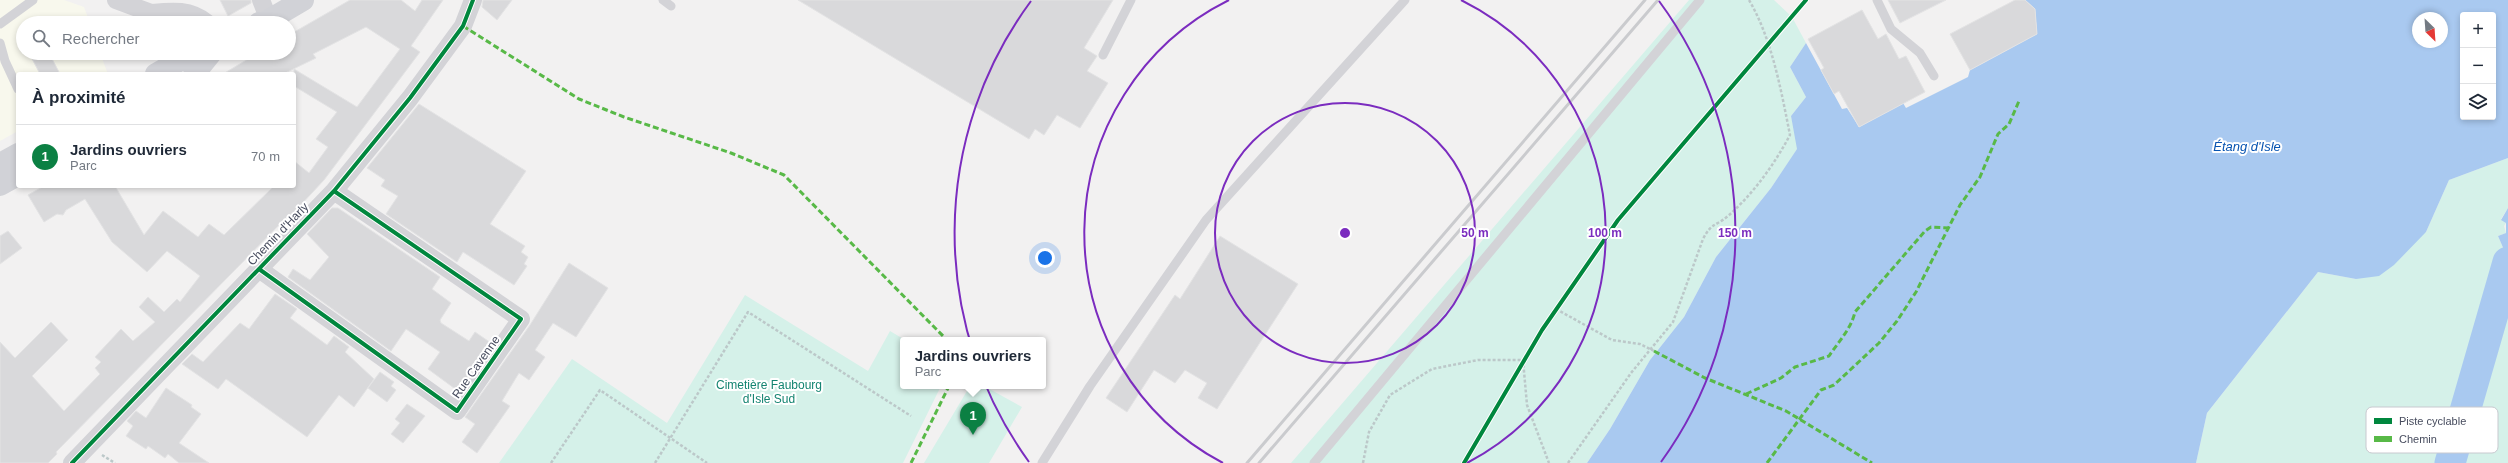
<!DOCTYPE html>
<html lang="fr">
<meta charset="utf-8">
<style>
body{margin:0;font-family:Arial,sans-serif;background:#f6f6f7;color:#1f2937}
.controls{position:absolute;right:12px;top:12px;display:grid;overflow:hidden;border-radius:4px;box-shadow:0 2px 6px #0003}
.controls button{width:36px;height:36px;display:grid;place-items:center;padding:0;border:0;border-bottom:1px solid #e0e1e3;background:#fff;color:#1f2937;font:20px sans-serif}
.compass{position:absolute;left:2412px;top:12px;width:36px;height:36px;border-radius:50%;background:#fff;box-shadow:0 2px 6px #0003;rotate:155deg}
.you{position:absolute;left:1045px;top:258px;width:14px;height:14px;margin:-10px;border:3px solid #fff;border-radius:50%;background:#1a73e8;box-shadow:0 0 0 6px #1a73e833}
.badge{display:grid;place-items:center;width:26px;height:26px;border-radius:50%;background:#0b8043;color:#fff;font-size:13px;font-weight:700}
.pin{position:absolute;translate:-50% -33px;filter:drop-shadow(0 1px 2px #0008)}
.pin::after{content:'';position:absolute;top:21px;width:14px;height:12px;background:inherit;clip-path:polygon(0 0,100% 0,50% 100%)}
.popup{position:absolute;left:900px;top:337px;width:146px;height:52px;box-sizing:border-box;display:grid;place-content:center;border-radius:4px;background:#fff;filter:drop-shadow(0 1px 3px #0005);font-size:13px;white-space:nowrap;color:#747a83}
.popup b{font-size:15px;color:#1f2937}
.popup::after{content:'';position:absolute;left:50%;top:100%;margin-left:-8px;border:8px solid transparent;border-top-color:#fff}
.list{margin:0;padding:0;list-style:none}
h2{display:flex;justify-content:space-between;align-items:center;height:52px;margin:0;padding:0 16px;font-size:17px}
h2 small{font-size:13px;font-weight:400;color:#747a83}
.list li{display:grid;grid-template-columns:26px 1fr auto;gap:12px;align-items:center;box-sizing:border-box;height:64px;padding:0 16px;border-top:1px solid #e0e1e3}
.list b{display:block;font-size:15px;white-space:nowrap}
.list p{margin:0;font-size:13px;white-space:nowrap;color:#747a83}
.list em{font-size:13px;font-style:normal;color:#747a83}
.icon{flex:none;width:22px;height:22px;fill:none;stroke:currentColor;stroke-width:2;stroke-linecap:round;stroke-linejoin:round}
.map{position:relative;flex:none;width:2508px;height:463px;overflow:hidden}
.search{position:absolute;background:#fff;box-shadow:0 2px 6px #0003;left:16px;top:16px;width:280px;height:44px;display:flex;align-items:center;gap:10px;box-sizing:border-box;padding:0 14px;border-radius:22px;color:#747a83;font-size:15px}
.panel{position:absolute;background:#fff;box-shadow:0 2px 6px #0003;left:16px;top:72px;width:280px;height:116px;border-radius:4px}
.map>svg:first-child{display:block}
</style>
<div class="map">
<svg width="2508" height="463" viewBox="0 0 2508 463">
<rect width="100%" height="100%" fill="#f2f1f1"/>
<path fill="#f8f8ed" d="M0,0H64L84,7L90,23H23V53H100L108,74H18V131L0,141Z"/>
<path fill="#d5f1e9" d="M1689,0H1774L1792,17L1806,43L1790,67L1806,97L1791,116L1798,148L1771,188L1716,257L1684,317L1650,360L1610,429L1587,463H1291Z
M2508,158V208L2501,219L2506,223L2504,226L2506,233L2498,236L2508,259V463H2196L2207,413L2318,272L2356,279L2426,232L2449,180Z
M745,295L868,371L890,331L905,340H903V386H941L903,463H499L572,359L667,423Z
M970,386H984L1022,407L989,463H924Z"/>
<path fill="#a9c9f0" fill-rule="evenodd" d="M2025,0H2508V158L2449,180L2426,232L2394,265L2379,276L2356,279L2318,272L2207,413L2196,463H1587L1610,429L1650,360L1684,317L1716,257L1771,188L1797,149L1791,116L1806,97L1790,67L1806,43L1842,109L1847,108L1859,127L1903,103L1906,108L1968,77L1970,70L2037,34L2035,9ZM2463,15H2493V117H2463ZM2418,18H2442V42H2418Z
M2508,208V259L2498,236L2506,233V223L2501,220Z"/>
<g fill="none" stroke-linecap="round" stroke-linejoin="round">
<path stroke="#a9c9f0" stroke-width="31" d="M2450,463L2508,262"/>
</g>
<path fill="#d9d9db" stroke="#e3e3e4" d="M220,0H251V3L228,16Z
M350,0H401L415,11L422,0H443L411,46L420,52L324,180L298,208H303L292,220L288,216L56,452L57,454L48,463H0V342L15,358L51,322L68,340L32,376L64,411L100,374L95,368L101,362L95,357L121,329L133,341L155,322L139,307L148,297L164,312L177,299L180,302L200,276L167,251L147,272L112,242L85,199L66,210L63,215L57,214L44,222L28,195L44,186H115L144,235L163,211L198,237L209,224L224,235L274,186H294V161L309,173L328,147L316,139L337,112L294,86V69L357,107L400,49L366,27L313,54L316,58L283,74H223L258,53H289V35Z
M483,0H512L497,20L482,7Z
M798,0H1113L1084,48L1097,56L1087,71L1108,83L1080,128L1057,115L1044,135L1035,129L1029,139Z
M1888,0H1946L1900,23Z
M2015,0H2025L2035,9L2037,34L1970,70L1950,34Z
M1862,10L1878,39L1886,34L1899,59L1906,56L1925,92L1859,127L1839,91L1834,94L1821,70L1824,68L1808,39Z
M29,53H49L60,74H40Z
M419,104L526,171L490,224L525,246L521,252L528,257L524,264L527,266L514,285L463,252L457,262L386,214L398,196L381,186L385,180L367,168Z
M332,208H338L440,277L432,289L451,303L440,320L441,323L469,341L475,332L491,343L458,391L428,369L440,352L406,329L391,351L288,277L293,269L310,280L329,257L307,234Z
M8,231L22,248L0,264V236Z
M1220,236L1298,284L1217,409L1198,398L1207,383L1185,370L1175,383L1154,370L1127,412L1106,398L1175,295L1180,299Z
M569,263L608,288L576,337L553,323L535,350L545,357L529,380L519,373L502,401L510,406L477,453L462,442L475,424L465,417L530,325Z
M275,294L297,309L290,318L327,345L334,336L349,347L345,352L374,379L354,407L339,395L307,437L226,379L218,389L182,364L192,354L203,362L240,323L249,329Z
M380,372L394,382L391,386L396,390L387,402L368,388Z
M166,388L192,405L191,407L201,414L179,443L209,463H179L168,454L165,458L148,446L146,449L126,436L133,426L127,421L136,411L146,418Z
M407,404L425,416L403,443L391,434L400,423L395,419Z"/>
<g fill="none" stroke-linecap="round" stroke-linejoin="round">
<path stroke="#bcc8c9" stroke-width="2.5" stroke-dasharray="3 2" stroke-linecap="butt" d="M1556,309L1612,340L1640,344L1654,351
M102,455L115,463
M551,463L600,390L707,463
M655,463L748,312L911,416
M1363,463L1369,432L1390,395L1432,369L1478,360H1523L1527,405L1549,463
M1568,463L1631,373L1673,322L1703,239C1712,222 1715,227 1728,216C1753,194 1774,165 1790,135C1781,90 1772,39 1749,0"/>
<path stroke="#d3d3d7" stroke-width="9" d="M663,0L671,6
M1877,0L1891,29L1920,53L1934,76
M0,24L33,0
M0,43L5,61L18,89
M1103,55L1131,0
M1042,463L1090,386L1206,220L1405,0
M1314,463L1700,0"/>
<path stroke="#d3d3d7" stroke-width="18" d="M116,0L151,13L160,21
M261,0L269,20
M151,13C172,11 190,9 207,23
M259,269L457,411L521,319L334,191
M72,463L334,191L410,98L463,26L473,0"/>
<path stroke="#d1d2d7" stroke-width="22" d="M259,23H264L303,0
M156,74L184,58L204,53
M194,74L211,53
M0,164L18,154
M0,185L18,175"/>
<path stroke="#cacbce" stroke-width="3" d="M1247,463L1645,0
M1259,463L1658,0"/>
<path stroke="#58b947" stroke-width="3" stroke-dasharray="6 3" stroke-linecap="butt" d="M463,26L579,99L624,117L731,153L784,175L947,340
M1654,351L1705,378L1786,411L1872,463
M1746,394L1781,378L1795,367L1829,356C1839,341 1851,329 1855,312L1925,231L1931,227L1949,228
M911,463L949,386
M1767,463L1821,390L1834,385L1879,343L1897,321L1916,292L1960,205L1980,177L1998,134L2009,124L2019,101"/>
<g stroke="#fff" stroke-width="6">
<path id="cycleway" d="M259,269L457,411L521,319L334,191
M72,463L334,191L410,98L463,26L473,0
M1464,463L1542,330L1618,220L1806,0"/>
</g>
<use href="#cycleway" stroke="#00873e" stroke-width="4"/>
</g>
<g fill="none" stroke="#7b2cbf" stroke-width="2">
<circle cx="1345" cy="233" r="130"/>
<path d="M1223 463A260 260 0 0 1 1229 0M1461 0A260 260 0 0 1 1467 463"/>
<path d="M1029 462A390 390 0 0 1 1031 1M1659 1A390 390 0 0 1 1661 462"/>
</g>
<g text-anchor="middle" stroke-width="4" stroke-linejoin="round" paint-order="stroke">
<g font-size="12" fill="#474c5e" stroke="#fff">
<text transform="translate(278 234) rotate(-46)" y="4">Chemin d'Harly</text>
<text transform="translate(476 367) rotate(-55)" y="4">Rue Cavenne</text>
</g>
<g font-size="12" fill="#148471" stroke="#fff">
<text x="769" y="389">Cimetière Faubourg<tspan x="769" dy="14">d'Isle Sud</tspan></text>
</g>
<g font-size="13" font-style="italic" fill="#0854b1" stroke="#fff">
<text x="2247" y="151">Étang d'Isle</text>
</g>
</g>
<rect x="2366" y="407" width="132" height="46" rx="6" fill="#fff" stroke="#c8c9cf" stroke-width="1"/>
<rect x="2374" y="418" width="18" height="6" fill="#00873e"/>
<rect x="2374" y="436" width="18" height="6" fill="#58b947"/>
<g font-size="11" fill="#474c5e">
<text x="2399" y="425">Piste cyclable</text>
<text x="2399" y="443">Chemin</text>
</g>
<circle cx="1345" cy="233" r="6" fill="#7b2cbf" stroke="#fff" stroke-width="2"/>
<g font-size="12" text-anchor="middle" font-weight="bold" fill="#7b2cbf" stroke="#fff" stroke-width="4" stroke-linejoin="round" paint-order="stroke">
<text x="1475" y="237">50 m</text>
<text x="1605" y="237">100 m</text>
<text x="1735" y="237">150 m</text>
</g>
</svg>
<div class="controls">
<button>+</button>
<button>−</button>
<button><svg class="icon" aria-label="layers" viewBox="0 0 24 24"><path d="M12 4l9 5-9 5-9-5zM3 14l9 5 9-5"/></svg></button>
</div>
<svg class="compass" viewBox="-18 -18 36 36"><path d="M0-13l5 13h-10z" fill="#e53935"/><path d="M0 13l5-13h-10z" fill="#747a83"/></svg>
<div class="you"></div>
<div class="pin badge" style="left:973px;top:435px">1</div>
<div class="popup"><b>Jardins ouvriers</b>Parc</div>
<div class="search"><svg class="icon" aria-label="search" viewBox="0 0 24 24"><circle cx="10" cy="10" r="6"/><path d="M15 15l6 6"/></svg>Rechercher</div>
<section class="panel">
<h2>À proximité<small></small></h2>
<ul class="list">
<li><span class="badge">1</span><div><b>Jardins ouvriers</b><p>Parc</p></div><em>70 m</em></li>
</ul>
</section>
</div>
